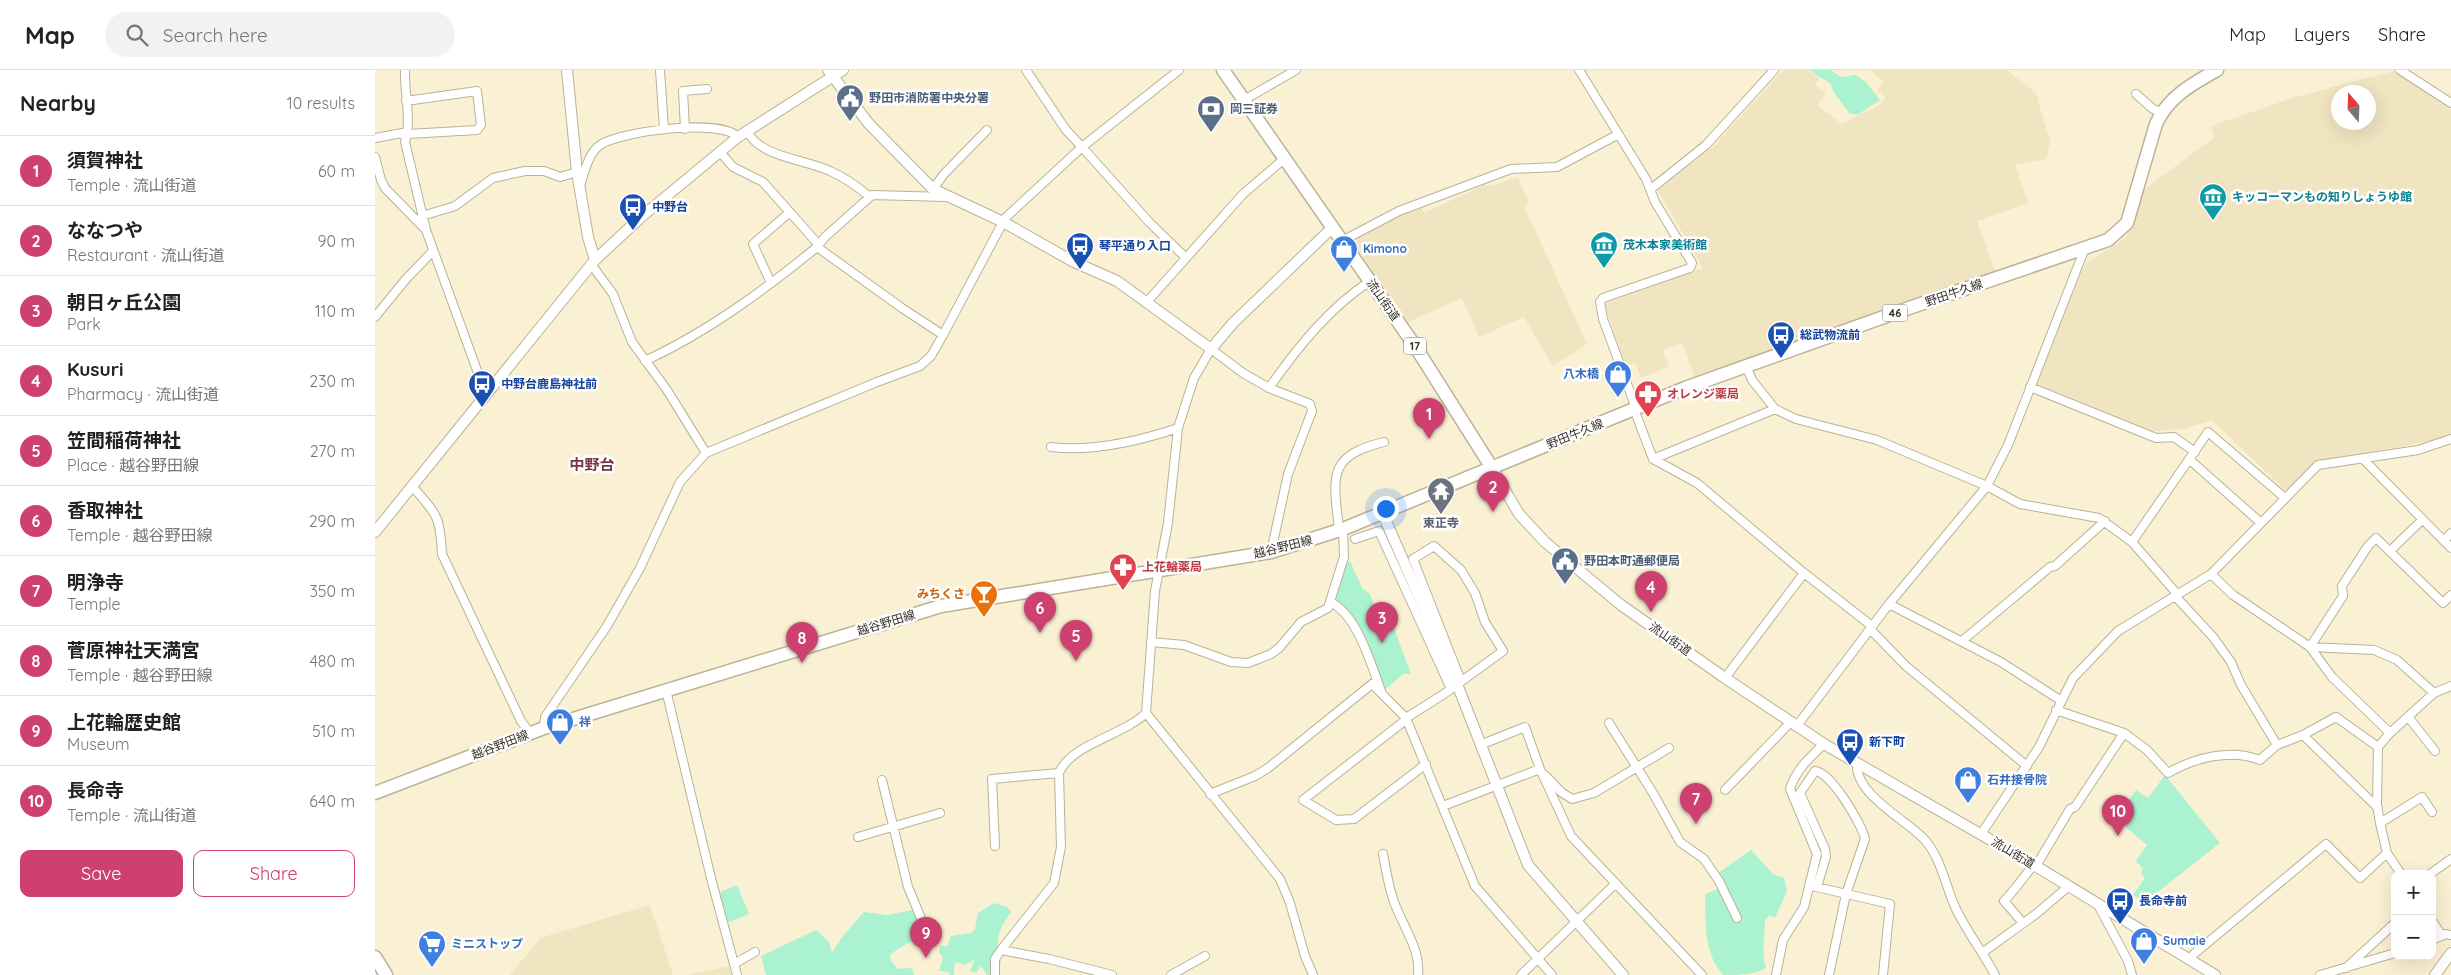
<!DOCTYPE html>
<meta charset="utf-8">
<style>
body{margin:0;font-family:Quicksand,"Noto Sans JP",sans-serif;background:#f2f2f2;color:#222}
.controls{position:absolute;right:15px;bottom:15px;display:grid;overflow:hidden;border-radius:10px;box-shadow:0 5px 20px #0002}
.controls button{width:45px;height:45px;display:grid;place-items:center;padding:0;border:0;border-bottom:1px solid #e0e0e0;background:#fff;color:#222;font:25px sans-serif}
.compass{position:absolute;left:1956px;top:15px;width:45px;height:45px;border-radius:50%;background:#fff;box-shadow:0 5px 20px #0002;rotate:341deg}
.you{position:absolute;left:1010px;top:438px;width:18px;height:18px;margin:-12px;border:4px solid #fff;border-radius:50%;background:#1a73e8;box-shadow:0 0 0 8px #1a73e833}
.badge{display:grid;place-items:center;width:32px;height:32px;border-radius:50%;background:#cd406f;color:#fff;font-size:16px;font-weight:700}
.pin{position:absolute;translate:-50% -41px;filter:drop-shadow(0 1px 2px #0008)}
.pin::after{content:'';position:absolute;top:26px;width:18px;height:15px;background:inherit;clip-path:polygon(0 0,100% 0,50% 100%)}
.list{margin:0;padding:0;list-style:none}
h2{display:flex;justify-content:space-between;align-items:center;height:65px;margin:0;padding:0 20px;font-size:21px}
h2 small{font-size:16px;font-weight:400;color:#767676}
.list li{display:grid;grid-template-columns:32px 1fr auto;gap:15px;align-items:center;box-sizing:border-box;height:70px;padding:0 20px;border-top:1px solid #e0e0e0}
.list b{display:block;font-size:19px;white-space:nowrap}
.list p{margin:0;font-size:16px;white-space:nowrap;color:#767676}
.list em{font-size:16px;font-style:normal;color:#767676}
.actions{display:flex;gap:10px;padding:15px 20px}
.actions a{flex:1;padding:11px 0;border:1px solid #cd406f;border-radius:10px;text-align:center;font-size:18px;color:#cd406f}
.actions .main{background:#cd406f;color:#fff}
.icon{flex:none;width:28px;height:28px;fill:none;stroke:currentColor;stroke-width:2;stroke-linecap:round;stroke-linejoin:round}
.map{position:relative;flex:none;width:2076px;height:905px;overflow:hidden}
header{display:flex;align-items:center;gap:30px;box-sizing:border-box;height:70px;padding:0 25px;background:#fff;border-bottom:1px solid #e0e0e0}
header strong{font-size:24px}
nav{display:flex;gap:28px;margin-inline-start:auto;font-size:18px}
.search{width:350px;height:45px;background:#f2f2f2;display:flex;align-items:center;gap:12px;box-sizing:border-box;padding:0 18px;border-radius:28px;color:#767676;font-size:19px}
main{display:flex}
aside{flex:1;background:#fff}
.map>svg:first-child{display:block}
</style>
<header>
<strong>Map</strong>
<div class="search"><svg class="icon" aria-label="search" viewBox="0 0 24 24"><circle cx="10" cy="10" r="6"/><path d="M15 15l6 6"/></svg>Search here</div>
<nav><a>Map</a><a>Layers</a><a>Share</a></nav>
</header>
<main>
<aside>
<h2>Nearby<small>10 results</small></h2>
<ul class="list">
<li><span class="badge">1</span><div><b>須賀神社</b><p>Temple · 流山街道</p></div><em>60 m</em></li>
<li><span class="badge">2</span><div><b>ななつや</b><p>Restaurant · 流山街道</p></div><em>90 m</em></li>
<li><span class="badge">3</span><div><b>朝日ヶ丘公園</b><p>Park</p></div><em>110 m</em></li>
<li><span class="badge">4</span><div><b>Kusuri</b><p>Pharmacy · 流山街道</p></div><em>230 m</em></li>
<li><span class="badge">5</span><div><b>笠間稲荷神社</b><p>Place · 越谷野田線</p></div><em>270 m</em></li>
<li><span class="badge">6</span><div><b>香取神社</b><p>Temple · 越谷野田線</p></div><em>290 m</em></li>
<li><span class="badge">7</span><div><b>明浄寺</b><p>Temple</p></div><em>350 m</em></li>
<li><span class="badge">8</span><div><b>菅原神社天満宮</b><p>Temple · 越谷野田線</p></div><em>480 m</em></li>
<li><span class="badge">9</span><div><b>上花輪歴史館</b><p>Museum</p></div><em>510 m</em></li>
<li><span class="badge">10</span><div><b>長命寺</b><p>Temple · 流山街道</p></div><em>640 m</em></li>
</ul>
<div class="actions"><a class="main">Save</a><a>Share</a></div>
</aside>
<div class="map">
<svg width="2076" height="905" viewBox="0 0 2076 905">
<rect width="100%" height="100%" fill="#faf1d4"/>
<path fill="#f0e4c1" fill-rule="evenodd" d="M1408,0H1432L1445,8L1440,15L1451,23L1442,35L1467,54L1504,35L1511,28L1502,20L1509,12L1495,0H1632L1661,23L1672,63L1676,70L1671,89L1640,95L1653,133L1602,151L1620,201L1320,307L1307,273L1288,280L1294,297L1266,308L1260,293L1251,296L1230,237L1232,233L1328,198L1283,121L1338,77Z
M2019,1L2076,39V364L2067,369L1944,391L1912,422L1837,350L1809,359L1781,361L1746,353L1663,318L1662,315L1705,204L1711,193L1750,168L1759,152L1767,121L1840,67L1836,56L1920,27ZM1964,22H1994V52H1964Z
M1143,107L1154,133L1149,136L1212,274L1178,296L1149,247L1104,267L1087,228L1033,252L979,174L982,168L1025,146L1047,138L1049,143L1109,115L1116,116Z
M275,835L298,905H135L165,868Z
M354,896L356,905H311Z"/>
<path fill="#aaf2d0" d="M1434,0H1456L1466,7L1481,5L1491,12L1505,30L1482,45L1474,43L1458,21L1456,14Z
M975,491L987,518L994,523L1004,544L1012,540L1036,604H1028L1010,620L983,554L960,528L972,492Z
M1790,705L1845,773L1770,832L1758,825L1770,808L1766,803L1768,798L1761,791L1772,775L1740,748L1761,720L1773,728Z
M1376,780L1398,804L1409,808L1412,821L1400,848L1395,845L1390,850C1390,867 1386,881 1391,897C1383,905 1362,905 1348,905C1328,882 1331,853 1330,824L1349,816L1343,803Z
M362,815L374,844L352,853L345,825L347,821Z
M619,833L632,837L636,842C622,862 620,871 626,893L621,904L612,905L606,896L601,903L595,901L600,889L590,895L581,892L579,897V905H574V902L564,901L568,887L564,882L565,876H572L576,866L596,863L600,859L603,843Z
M537,840L562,854L565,862C558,871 549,868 539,871C530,874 522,879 515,885L516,891L523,899L537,898L539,905H391L386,886L441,860L454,872L457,883L467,867L489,842L513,845Z"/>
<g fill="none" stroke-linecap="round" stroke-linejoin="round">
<g stroke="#bab296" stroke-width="10">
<path id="minor" d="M30,0C29,24 37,49 30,72L51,160L111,325
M285,0L289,59
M651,0L691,60L707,77
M1204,0L1271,109L1280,132L1317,193L1315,198L1228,228L1225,232L1228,249L1261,338
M2025,0L2076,33
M1761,24L1778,39L1786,42
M869,30L921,0
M31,31L102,21L106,55L102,60L33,64
M310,59L308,21L332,19
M372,61C386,88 430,89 455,101C469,107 483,117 495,127
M0,68L27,63L32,66
M707,77L774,152L810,187
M345,82L358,97L388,112L443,174
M0,87L6,110L10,118L50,159
M205,116C209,104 213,83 225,75C247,61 345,48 363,67
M558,119L569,104L612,60
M1276,119L1331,75L1399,0
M47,146L80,136L118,108L150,101H169L185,107L202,102
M627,151L707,77L804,0
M967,171L1024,141L1136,99L1182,97L1242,65
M442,177L527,238L568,265
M216,194L238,224L257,272L292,320L331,383
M396,213L378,174L415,142
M771,233L868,124L909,89
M0,247L31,209L58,181
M270,291C334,261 388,221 442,177L450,167L497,125L571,127
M1371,296L1377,310L1400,339L1421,349L1502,370L1612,416L1645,434L1724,448L1757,472L1803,525
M1655,317L1781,368L1799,367L1820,382
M894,318C922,278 954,238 995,211
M1259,339L1278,389L1322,413L1429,503L1497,556
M676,377C717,382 764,371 803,358
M1278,389L1400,339
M1988,389L2076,478
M1815,390L1886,453
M37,416C62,445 65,445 67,484L146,651L155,663
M964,460C959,409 950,386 1009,372
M980,469L1004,461L1076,619
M2069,471L2076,463
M1757,472L1833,362L1910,428
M2015,481L2047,450
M896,482L913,404L937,341L935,334L894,318L868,303L836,279L819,308L803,358L793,453L780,521L771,643L905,809L915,833L930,886L938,905
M1836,504L1858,525L1935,577L1957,607L2015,663
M1801,527L1838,567L1856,592L1866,615L1902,675
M955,532C982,544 996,594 1006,621
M1514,534L1626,592L1685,630
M1495,559L1531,596L1652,696
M1587,571L1675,497L1680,496L1730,451
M776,572L809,575L856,592L873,593L896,584L904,578L926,552L953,538L969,487L968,459
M1935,577L1968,526L1967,516L1993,476L2001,468L2068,533L2076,525
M1935,577L1999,580L2022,590L2059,623
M1350,608L1429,503
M291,620L336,808L362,905
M1681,640L1749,663L1772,680L1793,703C1819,688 1856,678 1885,690L1902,675L1928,665L1961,647L2003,677
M1031,648L1069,624L1128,581L1110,552L1100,523L1086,500L1059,476L1038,489L1084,606
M2034,648L2060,681
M1032,649L928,730L961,750L979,749L1051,694
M1234,653L1278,723L1305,772L1329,789L1344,811L1362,848
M1421,657L1514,534L1612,416L1633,375L1710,178
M169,658L170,647L232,556L265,498L305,412L331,383L502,312L545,296L556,286L568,265L628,152
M1928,665L2003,738
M1105,675L1150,657L1165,699L1196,766L1327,905
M1482,694C1480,724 1531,750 1549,769C1567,789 1570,816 1581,839C1592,862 1608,882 1620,905
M1171,706L1186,722L1197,729L1219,723L1294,678
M507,710L533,817L548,853
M1350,720L1415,653
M835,724L880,706L893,698L997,614L1031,648L1100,816L1177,905
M1068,736L1165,699
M2005,753L2047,727L2057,742
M1606,764L1664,677L1698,608L1743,561L1836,504L1943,395L2043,380L2076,369
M483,767L565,743
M620,776L617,709L684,703
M1008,784C1011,799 1013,814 1018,829C1026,854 1046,878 1043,905
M1661,796L1695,739L1700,737L1749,663
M2026,804L2012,783L2005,753L2002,735L2003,677L2015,663L2059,623L2076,616
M2055,804L2076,789
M1437,816L1515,834L1508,905
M1442,817L1451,787L1450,779L1425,723L1440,701C1455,701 1487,754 1490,769L1471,824L1454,905
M1722,833L1753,891L1757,905
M2057,851L2067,866
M1648,853L1629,831C1641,819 1648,807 1659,795
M2057,870L2071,864L2076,865
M626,880L674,889L737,905
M1607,883L1661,844L1694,816
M1813,889L1951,774L1985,808L2012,783
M359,894L380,882
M1971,898L2020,853
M620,905V889L626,880L679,813L686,777L684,703C696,674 749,665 771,643
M796,905L830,886
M1146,905L1240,814
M1401,905L1408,870L1429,837L1442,784L1415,719C1420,701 1435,687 1449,674
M1945,905L2020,883"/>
</g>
<g stroke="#bab296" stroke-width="12">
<path id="tertiary" d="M192,0L202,102L213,167L220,190
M453,0L494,54L558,119L628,152L697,191L742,211L836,279L858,253L957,158
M1117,398L1144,444L1170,472L1246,535L1350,608L1449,674L1659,795L1840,905
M1007,442L1082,614L1153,795L1248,905
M0,462L220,190L265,148L363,67L468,0
M2060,905L2076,883"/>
</g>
<g stroke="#bab296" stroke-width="15">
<path id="primary" d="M848,0L1040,276L1117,398
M0,723L169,658L566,536L896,482L968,459L1310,318L1534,238L1733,170L1752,153L1781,54C1793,27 1817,14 1842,0
M0,887L11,905"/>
</g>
<use href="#minor" stroke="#fff" stroke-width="8"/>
<use href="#tertiary" stroke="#fff" stroke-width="10"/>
<use href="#primary" stroke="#fff" stroke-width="12"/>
</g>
<defs>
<g id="civic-pin" transform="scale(1.4375)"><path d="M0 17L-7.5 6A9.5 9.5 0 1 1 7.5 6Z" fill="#5c6f8a" stroke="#fefefe"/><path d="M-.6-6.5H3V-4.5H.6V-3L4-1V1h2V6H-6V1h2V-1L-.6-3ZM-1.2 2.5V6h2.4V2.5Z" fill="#fff"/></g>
<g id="bank-pin" transform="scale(1.4375)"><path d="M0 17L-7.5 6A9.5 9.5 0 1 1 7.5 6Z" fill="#5c6f8a" stroke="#fefefe"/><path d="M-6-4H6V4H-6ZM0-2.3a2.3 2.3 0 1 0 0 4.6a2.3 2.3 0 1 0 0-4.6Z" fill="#fff"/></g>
<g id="museum-pin" transform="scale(1.4375)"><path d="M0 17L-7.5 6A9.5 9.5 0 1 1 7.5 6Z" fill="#0f9aa8" stroke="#fefefe"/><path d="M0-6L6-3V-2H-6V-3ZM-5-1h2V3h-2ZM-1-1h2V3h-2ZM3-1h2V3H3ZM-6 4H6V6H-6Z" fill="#fff"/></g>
<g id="bus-pin" transform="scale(1.4375)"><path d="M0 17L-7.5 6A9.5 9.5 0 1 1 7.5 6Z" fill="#1a4fb4" stroke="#fefefe"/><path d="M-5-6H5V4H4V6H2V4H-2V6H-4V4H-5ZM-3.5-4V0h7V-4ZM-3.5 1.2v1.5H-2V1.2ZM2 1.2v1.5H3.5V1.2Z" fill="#fff"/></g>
<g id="shop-pin" transform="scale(1.4375)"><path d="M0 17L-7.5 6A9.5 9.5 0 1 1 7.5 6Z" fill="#3f7fe0" stroke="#fefefe"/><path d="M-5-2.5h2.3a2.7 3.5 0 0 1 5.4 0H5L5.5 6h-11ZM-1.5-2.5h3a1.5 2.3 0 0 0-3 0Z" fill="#fff"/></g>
<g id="pharmacy-pin" transform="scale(1.4375)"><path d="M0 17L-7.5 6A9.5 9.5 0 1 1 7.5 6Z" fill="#e0444e" stroke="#fefefe"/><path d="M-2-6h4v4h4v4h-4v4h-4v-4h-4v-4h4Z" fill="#fff"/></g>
<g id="temple-pin" transform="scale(1.4375)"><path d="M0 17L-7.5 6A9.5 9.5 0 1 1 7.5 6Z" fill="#6b7280" stroke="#fefefe"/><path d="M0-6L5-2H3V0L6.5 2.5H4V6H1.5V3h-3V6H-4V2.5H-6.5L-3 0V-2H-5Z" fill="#fff"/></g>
<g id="bar-pin" transform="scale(1.4375)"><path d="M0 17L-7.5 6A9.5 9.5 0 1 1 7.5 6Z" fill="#e8710a" stroke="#fefefe"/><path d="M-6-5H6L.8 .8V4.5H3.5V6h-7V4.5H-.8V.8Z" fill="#fff"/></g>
<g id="supermarket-pin" transform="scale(1.4375)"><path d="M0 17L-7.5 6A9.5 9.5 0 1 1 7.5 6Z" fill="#3f7fe0" stroke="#fefefe"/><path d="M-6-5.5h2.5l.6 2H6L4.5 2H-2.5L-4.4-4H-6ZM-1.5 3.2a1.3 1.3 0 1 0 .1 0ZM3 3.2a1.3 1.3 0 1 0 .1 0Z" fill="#fff"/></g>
</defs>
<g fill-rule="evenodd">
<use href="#civic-pin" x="475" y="28"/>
<use href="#bank-pin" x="836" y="39"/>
<use href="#museum-pin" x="1838" y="127"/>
<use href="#bus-pin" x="258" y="137"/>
<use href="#museum-pin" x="1229" y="175"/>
<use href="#bus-pin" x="705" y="176"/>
<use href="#shop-pin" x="969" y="179"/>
<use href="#bus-pin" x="1406" y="265"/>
<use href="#shop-pin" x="1243" y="304"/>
<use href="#bus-pin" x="107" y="314"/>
<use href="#pharmacy-pin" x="1273" y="324"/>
<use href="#temple-pin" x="1066" y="421"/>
<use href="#civic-pin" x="1190" y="491"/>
<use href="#pharmacy-pin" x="748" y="497"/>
<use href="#bar-pin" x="609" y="524"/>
<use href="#shop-pin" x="185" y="652"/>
<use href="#bus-pin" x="1475" y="672"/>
<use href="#shop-pin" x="1593" y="710"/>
<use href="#bus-pin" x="1745" y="831"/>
<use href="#shop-pin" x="1769" y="871"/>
<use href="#supermarket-pin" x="57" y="874"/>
</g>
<g text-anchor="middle" stroke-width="5" stroke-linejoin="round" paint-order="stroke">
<g fill="#fefefe" stroke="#706d65" stroke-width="1">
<rect x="1507.5" y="234.5" width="25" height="17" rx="4"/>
<rect x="1029" y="267.5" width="22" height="17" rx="4"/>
</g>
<g font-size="11" font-weight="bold" fill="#332f24">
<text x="1520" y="247">46</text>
<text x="1040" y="280">17</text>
</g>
<g font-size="12" font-weight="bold" fill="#4e5e75" stroke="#fefefe" text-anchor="start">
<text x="494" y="32">野田市消防署中央分署</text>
<text x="855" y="43">岡三証券</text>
<text x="1209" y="495">野田本町通郵便局</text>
</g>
<g font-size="12" font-weight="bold" fill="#0d838f" stroke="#fefefe" text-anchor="start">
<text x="1857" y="131">キッコーマンもの知りしょうゆ館</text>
<text x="1248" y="179">茂木本家美術館</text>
</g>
<g font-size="12" font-weight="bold" fill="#164399" stroke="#fefefe" text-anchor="start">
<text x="277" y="141">中野台</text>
<text x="724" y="180">琴平通り入口</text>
<text x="1425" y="269">総武物流前</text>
<text x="126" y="318">中野台鹿島神社前</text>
<text x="1494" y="676">新下町</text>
<text x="1764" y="835">長命寺前</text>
</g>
<g font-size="12" font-weight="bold" fill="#366cbe" stroke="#fefefe" text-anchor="start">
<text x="988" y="183">Kimono</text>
<text x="1224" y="308" text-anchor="end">八木橋</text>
<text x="204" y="656">祥</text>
<text x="1612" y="714">石井接骨院</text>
<text x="1788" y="875">Sumaie</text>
<text x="76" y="878">ミニストップ</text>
</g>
<g font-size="12" fill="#332f24" stroke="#fefefe">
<text transform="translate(1579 223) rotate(-19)" y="4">野田牛久線</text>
<text transform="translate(1008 230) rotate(55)" y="4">流山街道</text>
<text transform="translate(1200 364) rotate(-22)" y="4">野田牛久線</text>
<text transform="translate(908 477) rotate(-14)" y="4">越谷野田線</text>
<text transform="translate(511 553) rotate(-17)" y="4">越谷野田線</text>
<text transform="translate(1295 569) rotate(35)" y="4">流山街道</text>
<text transform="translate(125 675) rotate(-21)" y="4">越谷野田線</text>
<text transform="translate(1638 783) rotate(31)" y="4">流山街道</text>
</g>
<g font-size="12" font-weight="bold" fill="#be3a42" stroke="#fefefe" text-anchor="start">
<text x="1292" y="328">オレンジ薬局</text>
<text x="767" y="501">上花輪薬局</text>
</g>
<g font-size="12" font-weight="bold" fill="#5b616d" stroke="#fefefe">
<text x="1066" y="457">東正寺</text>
</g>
<g font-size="12" font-weight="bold" fill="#c56008" stroke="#fefefe" text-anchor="end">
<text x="590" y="528">みちくさ</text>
</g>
<g font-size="15" font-weight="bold" fill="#7b3549" stroke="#fefefe">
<text x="217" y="400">中野台</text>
</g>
</g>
</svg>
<div class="controls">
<button>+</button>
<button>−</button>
</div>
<svg class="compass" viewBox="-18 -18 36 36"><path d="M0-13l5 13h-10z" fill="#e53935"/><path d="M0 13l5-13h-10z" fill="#767676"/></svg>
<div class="you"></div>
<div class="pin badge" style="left:1054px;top:369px">1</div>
<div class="pin badge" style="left:1118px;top:442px">2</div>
<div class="pin badge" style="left:1007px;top:573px">3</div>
<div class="pin badge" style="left:1276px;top:542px">4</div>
<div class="pin badge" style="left:701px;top:591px">5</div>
<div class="pin badge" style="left:665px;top:563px">6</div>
<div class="pin badge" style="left:1321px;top:754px">7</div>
<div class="pin badge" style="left:427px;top:593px">8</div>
<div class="pin badge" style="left:551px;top:888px">9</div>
<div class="pin badge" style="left:1743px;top:766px">10</div>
</div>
</main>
